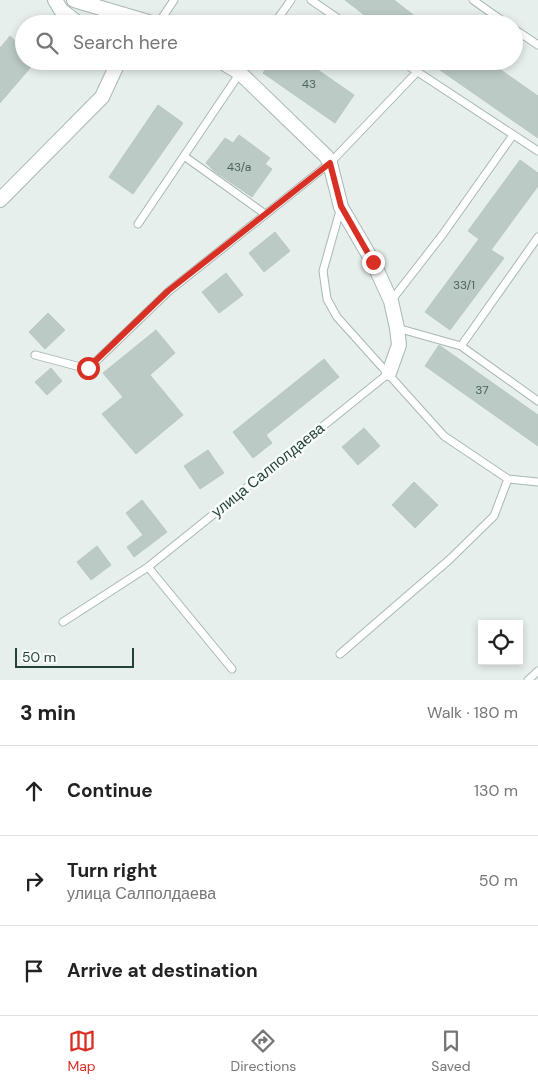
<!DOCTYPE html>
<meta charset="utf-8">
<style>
body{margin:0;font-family:"DM Sans",sans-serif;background:#f2f2f2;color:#222}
.controls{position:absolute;right:15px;bottom:15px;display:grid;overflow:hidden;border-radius:0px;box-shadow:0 2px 8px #0003}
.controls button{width:45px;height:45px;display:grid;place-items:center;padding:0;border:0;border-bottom:1px solid #e0e0e0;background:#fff;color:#222;font:25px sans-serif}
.scale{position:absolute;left:15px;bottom:12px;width:119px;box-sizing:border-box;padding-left:5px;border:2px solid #24423a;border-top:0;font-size:14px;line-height:18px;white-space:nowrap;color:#24423a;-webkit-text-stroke:4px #f7fbf9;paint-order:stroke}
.stop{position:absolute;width:15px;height:15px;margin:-11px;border:4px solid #d93025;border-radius:50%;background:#fff}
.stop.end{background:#d93025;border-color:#fff;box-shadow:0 1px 5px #0008}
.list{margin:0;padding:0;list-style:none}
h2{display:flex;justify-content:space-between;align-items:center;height:65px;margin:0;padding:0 20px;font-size:21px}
h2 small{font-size:16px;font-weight:400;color:#767676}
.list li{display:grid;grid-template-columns:32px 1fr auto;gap:15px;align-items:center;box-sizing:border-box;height:90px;padding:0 20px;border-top:1px solid #e0e0e0}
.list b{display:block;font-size:19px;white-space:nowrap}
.list p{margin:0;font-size:16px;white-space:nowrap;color:#767676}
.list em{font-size:16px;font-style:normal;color:#767676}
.icon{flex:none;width:28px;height:28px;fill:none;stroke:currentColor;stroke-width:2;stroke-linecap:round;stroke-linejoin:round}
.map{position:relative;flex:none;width:538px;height:680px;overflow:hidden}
.search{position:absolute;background:#fff;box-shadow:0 2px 8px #0003;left:15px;right:15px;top:15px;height:55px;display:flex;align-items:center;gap:12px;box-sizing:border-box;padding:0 18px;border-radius:28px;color:#767676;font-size:19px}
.sheet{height:335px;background:#fff}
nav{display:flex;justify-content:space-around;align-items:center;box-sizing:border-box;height:70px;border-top:1px solid #e0e0e0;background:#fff;font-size:14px;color:#767676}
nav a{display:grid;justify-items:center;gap:2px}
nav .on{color:#d93025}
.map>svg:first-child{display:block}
</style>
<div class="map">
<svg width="538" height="680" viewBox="0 0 538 680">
<rect width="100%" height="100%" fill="#e6efeb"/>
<path fill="#bbcac4" stroke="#b8c9c2" d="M345,0H394L425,24H376Z
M10,36L24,49V61H36L0,103V48Z
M271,61H305L354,95L335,123L263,73Z
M427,61H488L538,96V138Z
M158,105L183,123L133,194L109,177Z
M239,135L270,158L265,164L272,169L252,197L214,171L206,163L225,138L233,143Z
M520,160L538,173V186L491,250L504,258L450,330L425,312L479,239L468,231Z
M275,232L290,251L264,272L249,253Z
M226,273L243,295L219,313L202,292Z
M48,313L65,330L45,349L29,332Z
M156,330L175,353L150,375L183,415L136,454L102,414L123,397L103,373Z
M439,345L538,415V446L425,366Z
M324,359L339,377L266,435L272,443L253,458L233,432Z
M51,368L62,381L47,395L35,382Z
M364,428L380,446L358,465L342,447Z
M208,450L224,473L200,489L184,466Z
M414,482L438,505L415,528L392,505Z
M142,500L167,532L134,557L127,547L143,535L126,513Z
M97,546L111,565L91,580L77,562Z"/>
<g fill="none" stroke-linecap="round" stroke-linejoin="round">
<g stroke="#a8b8b2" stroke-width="9">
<path id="lane" d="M311,0L346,24
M473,0L507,24
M158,24L174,0
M274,24L291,0
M514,29L538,45
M401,61L538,151
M184,156L265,214
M341,207L323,271L327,299L337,317L444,436L508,479L538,482
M138,224L248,61
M391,301L443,234L513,135
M397,328L461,346L538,237
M461,346L538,401
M35,355L88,369L169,291L330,163L417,72
M148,567L232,669
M63,622L148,567L389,373
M340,654L449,560L494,516L508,479
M528,680L538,671"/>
</g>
<g stroke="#a8b8b2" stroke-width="16">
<path id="street" d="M55,0L61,10L79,24
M74,0L155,24
M220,61L240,73L326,156L330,163L341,207L373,262L391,301L397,328L399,345L389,373
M0,200L102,97L116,67L115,61"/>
</g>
<use href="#lane" stroke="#fff" stroke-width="7"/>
<use href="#street" stroke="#fff" stroke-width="14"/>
</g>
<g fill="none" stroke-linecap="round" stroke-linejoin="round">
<path stroke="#d93025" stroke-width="6" d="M88,368L168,291L330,163L341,206L373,262"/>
</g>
<g text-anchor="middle" stroke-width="5" stroke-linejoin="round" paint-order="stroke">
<g font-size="12" fill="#4a645c">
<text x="309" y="88">43</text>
<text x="239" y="171">43/a</text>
<text x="464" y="289">33/1</text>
<text x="482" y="394">37</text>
</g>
<g font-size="15" fill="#24423a" stroke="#f7fbf9">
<text transform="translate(268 470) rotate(-39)" y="5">улица Салполдаева</text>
</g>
</g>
</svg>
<div class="controls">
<button><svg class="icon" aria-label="locate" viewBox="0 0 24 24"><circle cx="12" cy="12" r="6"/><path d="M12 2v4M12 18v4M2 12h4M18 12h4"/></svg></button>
</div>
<div class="scale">50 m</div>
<div class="stop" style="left:88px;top:368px"></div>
<div class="stop end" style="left:373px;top:262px"></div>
<div class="search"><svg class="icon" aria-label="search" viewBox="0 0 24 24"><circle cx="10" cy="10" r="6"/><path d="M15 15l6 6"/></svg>Search here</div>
</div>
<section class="sheet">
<h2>3 min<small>Walk · 180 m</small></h2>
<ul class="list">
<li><svg class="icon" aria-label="ahead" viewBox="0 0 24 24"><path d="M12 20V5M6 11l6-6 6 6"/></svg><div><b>Continue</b></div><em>130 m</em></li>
<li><svg class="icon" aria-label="right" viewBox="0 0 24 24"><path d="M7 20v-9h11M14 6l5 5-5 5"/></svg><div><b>Turn right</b><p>улица Салполдаева</p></div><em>50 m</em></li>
<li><svg class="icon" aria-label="arrive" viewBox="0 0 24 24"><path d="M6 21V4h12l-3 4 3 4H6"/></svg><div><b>Arrive at destination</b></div></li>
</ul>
</section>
<nav>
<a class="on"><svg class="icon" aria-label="map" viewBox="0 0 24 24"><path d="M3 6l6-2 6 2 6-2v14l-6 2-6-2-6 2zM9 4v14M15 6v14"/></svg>Map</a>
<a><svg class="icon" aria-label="directions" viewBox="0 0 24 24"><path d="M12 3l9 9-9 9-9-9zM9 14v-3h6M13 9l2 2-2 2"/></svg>Directions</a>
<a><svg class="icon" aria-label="saved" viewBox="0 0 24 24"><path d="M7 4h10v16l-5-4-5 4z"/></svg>Saved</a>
</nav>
